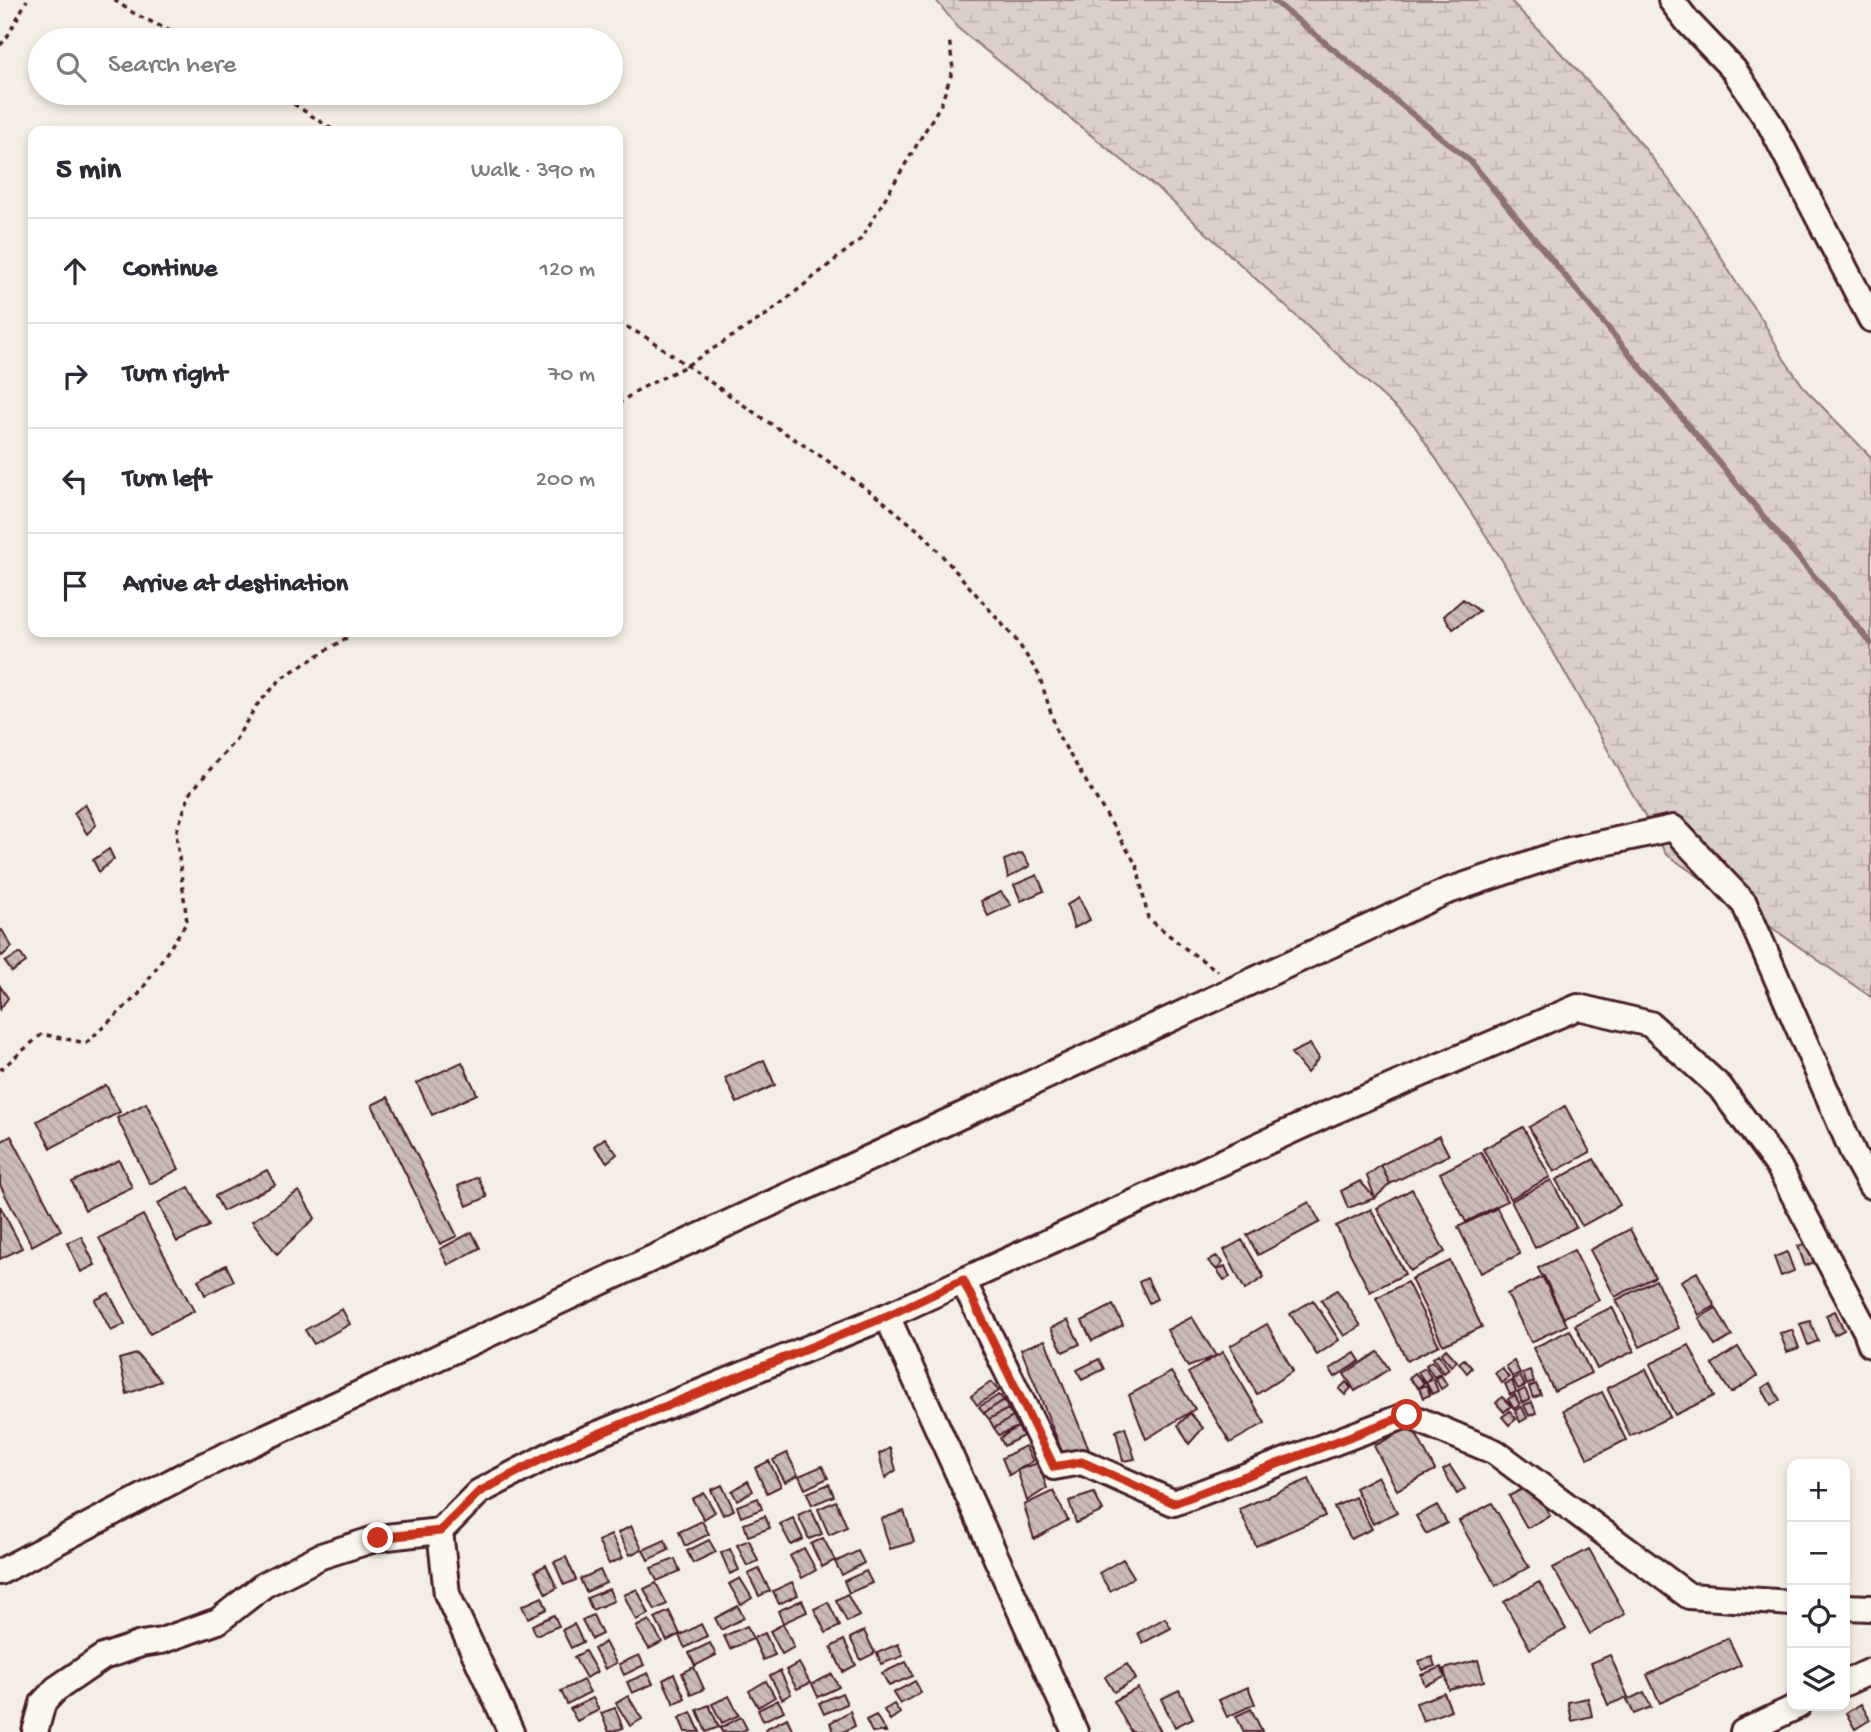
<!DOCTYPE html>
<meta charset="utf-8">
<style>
body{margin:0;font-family:"Gochi Hand",sans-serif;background:#f2f2f3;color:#2b2b33}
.controls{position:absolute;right:21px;bottom:21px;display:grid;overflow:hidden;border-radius:14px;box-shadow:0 4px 10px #0003}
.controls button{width:63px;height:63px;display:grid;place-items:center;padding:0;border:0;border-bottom:2px solid #e1e1e2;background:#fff;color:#2b2b33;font:35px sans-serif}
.stop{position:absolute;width:21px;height:21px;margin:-16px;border:5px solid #c8321e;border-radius:50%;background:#fff}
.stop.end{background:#c8321e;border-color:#fff;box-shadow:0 2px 7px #0008}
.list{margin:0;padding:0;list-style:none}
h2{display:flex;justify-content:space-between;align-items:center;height:91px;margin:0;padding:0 28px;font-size:30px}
h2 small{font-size:23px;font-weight:400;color:#7c7c81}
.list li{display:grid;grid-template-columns:46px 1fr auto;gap:21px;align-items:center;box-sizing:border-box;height:105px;padding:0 28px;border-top:2px solid #e1e1e2}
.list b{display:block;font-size:26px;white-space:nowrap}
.list em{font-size:23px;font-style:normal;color:#7c7c81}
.icon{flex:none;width:38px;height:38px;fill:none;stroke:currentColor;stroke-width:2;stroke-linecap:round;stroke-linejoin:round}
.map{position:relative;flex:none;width:1871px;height:1732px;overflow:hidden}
.search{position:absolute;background:#fff;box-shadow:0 4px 10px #0003;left:28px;top:28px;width:595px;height:77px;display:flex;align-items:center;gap:18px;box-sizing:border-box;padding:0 24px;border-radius:38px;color:#7c7c81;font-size:26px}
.panel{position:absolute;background:#fff;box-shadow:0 4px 10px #0003;left:28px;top:126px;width:595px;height:511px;border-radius:14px}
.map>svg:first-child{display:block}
</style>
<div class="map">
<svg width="1871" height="1732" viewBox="0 0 1871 1732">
<defs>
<pattern id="wetland-marsh" width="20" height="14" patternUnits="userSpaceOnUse" patternTransform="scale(1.75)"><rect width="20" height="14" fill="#dbd0c9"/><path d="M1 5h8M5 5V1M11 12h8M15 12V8" fill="none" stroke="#bdb2ad"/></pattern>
<pattern id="building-back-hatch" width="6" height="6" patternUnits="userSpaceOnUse" patternTransform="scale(1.75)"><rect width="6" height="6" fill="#cabbb6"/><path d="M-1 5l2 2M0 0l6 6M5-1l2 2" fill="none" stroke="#afa09d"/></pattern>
</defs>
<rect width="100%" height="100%" fill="#f4eee4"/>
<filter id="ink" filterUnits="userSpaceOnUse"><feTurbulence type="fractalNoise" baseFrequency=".0143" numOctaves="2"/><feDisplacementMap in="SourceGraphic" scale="14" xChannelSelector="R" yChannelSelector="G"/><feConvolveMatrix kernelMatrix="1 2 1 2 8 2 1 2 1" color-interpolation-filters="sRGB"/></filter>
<g filter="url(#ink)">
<path fill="url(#wetland-marsh)" stroke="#92787a" stroke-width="2" d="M936,0H1510L1581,74L1642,145L1693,211L1737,284L1763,321L1784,359L1806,390L1871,457V997L1666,854L1502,560L1414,425L1163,193L959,29Z"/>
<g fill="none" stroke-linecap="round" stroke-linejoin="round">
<path stroke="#8d7174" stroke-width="6" d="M1273,0L1471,162L1778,534L1871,643"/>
</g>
<path fill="url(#building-back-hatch)" stroke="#4a1f2b" stroke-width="2" d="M1463,599L1479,611L1453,629L1444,616Z
M85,804L96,825L87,834L74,813Z
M109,849L114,859L99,872L93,860Z
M1022,853L1030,866L1008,878L1004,860Z
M1037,875L1044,891L1021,901L1014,885Z
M1001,892L1011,905L988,916L981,901Z
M1079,897L1090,920L1074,928L1067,905Z
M2,930L12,947L2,956L0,953V932Z
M20,953L26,962L12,972L5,962Z
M0,986L8,998L0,1009Z
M1310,1044L1319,1058L1307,1073L1291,1053Z
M764,1060L775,1085L737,1103L725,1078Z
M462,1062L477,1094L432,1115L417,1083Z
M106,1085L120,1112L51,1148L37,1121Z
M388,1097L457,1236L440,1244L372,1105Z
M146,1103L179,1169L150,1184L117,1118Z
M1565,1106L1590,1152L1554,1172L1529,1127Z
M1523,1127L1550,1177L1510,1199L1483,1149Z
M11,1136L61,1230L32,1246L0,1185V1142Z
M1439,1136L1449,1155L1390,1184L1381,1165Z
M605,1138L617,1154L607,1162L594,1146Z
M1481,1152L1507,1201L1466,1222L1440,1173Z
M1594,1159L1620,1205L1582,1226L1556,1180Z
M119,1160L132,1187L85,1210L72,1182Z
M1381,1165L1390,1184L1375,1198L1367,1176Z
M267,1170L275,1185L223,1211L215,1196Z
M478,1177L487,1197L467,1206L458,1186Z
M1551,1180L1576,1227L1535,1248L1511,1201Z
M1360,1181L1375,1198L1348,1208L1341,1191Z
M189,1187L209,1226L177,1242L158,1203Z
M1412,1189L1445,1252L1410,1271L1377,1208Z
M299,1191L315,1218L277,1254L252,1221Z
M1309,1202L1320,1222L1258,1255L1247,1235Z
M0,1206L22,1248L0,1259Z
M1497,1208L1520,1254L1481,1273L1458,1227Z
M1371,1209L1405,1274L1370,1292L1336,1226Z
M143,1215L194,1311L150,1334L99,1238Z
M1630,1229L1655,1277L1615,1297L1590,1250Z
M472,1232L480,1248L448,1265L440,1249Z
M81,1236L95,1265L81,1272L67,1243Z
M1242,1240L1264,1277L1245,1290L1224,1250Z
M1809,1242L1817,1261L1805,1266L1798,1246Z
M1574,1250L1599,1300L1563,1318L1538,1268Z
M1787,1252L1794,1271L1781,1276L1774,1257Z
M1216,1256L1223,1262L1217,1270L1208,1261Z
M1450,1261L1482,1327L1443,1345L1411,1279Z
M226,1265L234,1281L205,1295L198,1280Z
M1225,1266L1230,1277L1224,1280L1217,1270Z
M1697,1272L1715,1306L1699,1315L1681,1281Z
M1544,1276L1567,1325L1531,1342L1507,1294Z
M1147,1278L1157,1299L1149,1303L1139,1282Z
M1656,1280L1679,1328L1640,1347L1616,1300Z
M1407,1282L1439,1345L1407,1361L1376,1298Z
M1337,1290L1361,1326L1344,1336L1321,1300Z
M109,1293L125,1324L111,1331L95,1300Z
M1313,1300L1339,1340L1317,1355L1290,1314Z
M1113,1305L1123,1325L1092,1341L1082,1321Z
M1612,1307L1634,1351L1597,1369L1575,1325Z
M1716,1308L1732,1336L1715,1346L1699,1318Z
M342,1309L350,1324L314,1344L305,1330Z
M1835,1311L1844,1330L1834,1335L1826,1315Z
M1192,1317L1216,1356L1188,1367L1167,1330Z
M1068,1320L1080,1344L1063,1352L1051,1328Z
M1810,1321L1818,1341L1808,1345L1800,1324Z
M1267,1324L1293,1371L1257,1394L1230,1346Z
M1570,1330L1591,1373L1554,1391L1533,1348Z
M1792,1330L1799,1348L1787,1352L1780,1333Z
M1045,1340L1089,1450L1065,1459L1021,1349Z
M1689,1345L1714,1396L1675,1415L1650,1364Z
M1738,1347L1757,1376L1731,1393L1712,1364Z
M1446,1349L1457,1361L1451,1366L1441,1354Z
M1223,1352L1265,1423L1230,1443L1188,1373Z
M1378,1352L1389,1369L1355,1391L1344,1374Z
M1355,1353L1360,1361L1335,1377L1330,1369Z
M137,1354L161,1381L127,1394L119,1359Z
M1438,1354L1449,1369L1444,1373L1433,1358Z
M1099,1359L1104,1369L1082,1380L1077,1370Z
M1464,1359L1472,1368L1467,1373L1459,1363Z
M1432,1361L1441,1373L1434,1377L1426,1365Z
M1514,1361L1520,1373L1512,1377L1506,1366Z
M1425,1368L1431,1377L1425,1382L1418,1372Z
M1502,1368L1509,1378L1502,1383L1495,1373Z
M1646,1369L1670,1417L1630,1436L1607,1388Z
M1530,1370L1534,1382L1527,1385L1522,1373Z
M1171,1372L1195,1409L1146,1439L1129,1395Z
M1415,1373L1424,1383L1418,1388L1409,1378Z
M1441,1375L1447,1385L1441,1389L1435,1378Z
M1520,1376L1525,1386L1518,1389L1513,1379Z
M1433,1379L1438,1391L1432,1394L1426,1382Z
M1512,1381L1516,1392L1510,1395L1505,1384Z
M991,1382L999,1391L977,1405L971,1396Z
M1346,1382L1351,1388L1345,1395L1339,1389Z
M1770,1383L1780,1400L1771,1405L1762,1388Z
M1536,1384L1541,1395L1533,1398L1529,1387Z
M1426,1385L1430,1395L1423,1398L1419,1388Z
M1525,1389L1530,1400L1522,1403L1518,1392Z
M1602,1392L1626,1440L1588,1459L1563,1410Z
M999,1395L1004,1400L984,1413L979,1407Z
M1515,1395L1520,1405L1514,1409L1508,1399Z
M1502,1397L1511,1406L1504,1412L1496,1403Z
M1004,1400L1008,1409L989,1419L984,1413Z
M1532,1402L1536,1413L1529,1416L1524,1405Z
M1522,1407L1527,1418L1520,1422L1515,1411Z
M1008,1409L1013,1417L994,1428L989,1419Z
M1510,1411L1516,1419L1509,1425L1502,1417Z
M1190,1413L1203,1428L1189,1444L1178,1425Z
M1013,1417L1018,1427L999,1435L994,1428Z
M1412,1426L1435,1470L1397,1490L1374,1446Z
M1018,1427L1023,1436L1004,1446L1000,1438Z
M1125,1427L1135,1459L1123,1461L1116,1431Z
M1025,1446L1033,1461L1009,1475L1002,1458Z
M890,1448L896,1470L885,1478L879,1454Z
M787,1453L798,1475L785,1482L773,1460Z
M769,1461L781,1486L767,1493L755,1468Z
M1038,1463L1047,1488L1027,1501L1017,1470Z
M822,1466L828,1478L805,1489L799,1476Z
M1450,1466L1465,1489L1457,1494L1443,1470Z
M1378,1476L1397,1512L1373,1524L1355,1488Z
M1309,1479L1325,1516L1256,1546L1239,1509Z
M748,1481L753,1491L737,1500L732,1491Z
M829,1484L834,1496L812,1505L807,1493Z
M1532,1484L1550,1516L1527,1528L1509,1496Z
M722,1485L734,1510L723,1515L711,1490Z
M1053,1491L1068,1520L1034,1539L1024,1505Z
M704,1493L715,1512L704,1519L692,1499Z
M1094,1493L1103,1511L1076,1523L1069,1501Z
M1355,1497L1372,1529L1351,1539L1334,1507Z
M758,1498L762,1509L741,1517L737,1506Z
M836,1501L847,1527L829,1535L818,1509Z
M1492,1503L1529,1567L1496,1586L1459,1521Z
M1437,1505L1447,1523L1426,1534L1416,1516Z
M811,1509L822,1534L809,1539L798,1515Z
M904,1511L914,1542L890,1549L881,1519Z
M765,1516L770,1528L748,1536L744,1524Z
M793,1518L803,1539L791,1545L780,1524Z
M702,1521L709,1534L685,1546L679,1532Z
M631,1526L642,1549L630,1555L618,1533Z
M611,1535L623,1558L609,1564L598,1541Z
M823,1538L835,1560L822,1567L811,1544Z
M665,1540L669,1550L648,1560L643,1550Z
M709,1540L716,1552L693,1563L687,1551Z
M749,1540L758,1561L747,1566L737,1545Z
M804,1548L816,1570L802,1578L790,1556Z
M730,1549L739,1570L730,1574L721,1553Z
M1589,1549L1625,1614L1590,1634L1553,1568Z
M858,1551L864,1563L842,1575L835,1562Z
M566,1557L576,1580L564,1585L554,1562Z
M675,1559L680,1571L657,1581L651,1568Z
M1123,1559L1134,1577L1110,1591L1099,1573Z
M546,1565L557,1588L546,1594L535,1571Z
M759,1569L770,1591L759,1596L748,1574Z
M600,1570L606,1583L586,1592L580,1579Z
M866,1571L872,1583L849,1593L844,1581Z
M740,1578L752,1598L741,1605L729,1584Z
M792,1582L798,1595L779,1604L773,1591Z
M1539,1582L1566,1629L1530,1649L1504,1602Z
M656,1583L667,1604L655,1610L644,1589Z
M609,1589L614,1601L592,1610L587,1598Z
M637,1589L649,1614L636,1620L624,1595Z
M847,1594L859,1616L847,1622L836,1600Z
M542,1597L547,1609L528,1618L522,1606Z
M802,1600L807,1612L783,1623L778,1611Z
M828,1602L840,1626L826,1633L814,1609Z
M738,1606L744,1618L721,1630L715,1618Z
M669,1611L680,1634L667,1641L655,1618Z
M554,1615L559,1626L536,1635L532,1625Z
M593,1615L602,1634L592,1639L582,1620Z
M1165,1618L1171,1628L1143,1643L1138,1633Z
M649,1620L662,1642L649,1649L636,1627Z
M574,1624L583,1642L571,1648L562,1630Z
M701,1624L707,1636L685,1648L679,1636Z
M783,1624L794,1647L782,1654L770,1631Z
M747,1626L753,1639L730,1649L724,1636Z
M864,1631L875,1653L861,1660L850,1638Z
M765,1633L775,1655L763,1660L753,1638Z
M1728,1638L1741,1665L1660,1703L1647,1675Z
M844,1640L856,1665L843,1672L831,1647Z
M605,1642L616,1663L605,1669L594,1649Z
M710,1643L716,1655L695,1666L689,1653Z
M898,1644L903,1656L881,1664L877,1653Z
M585,1651L597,1672L586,1678L574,1657Z
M639,1655L644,1665L624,1675L619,1664Z
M1610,1655L1628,1697L1608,1705L1591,1663Z
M1432,1657L1435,1666L1422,1670L1419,1661Z
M1478,1660L1484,1681L1449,1690L1444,1669Z
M906,1662L913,1676L889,1686L882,1673Z
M799,1663L810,1683L797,1689L786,1670Z
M1127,1664L1136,1679L1114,1692L1105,1677Z
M694,1667L704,1689L691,1695L682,1673Z
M1441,1667L1445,1677L1425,1685L1421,1675Z
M780,1671L791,1694L782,1699L770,1676Z
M648,1673L653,1684L632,1693L627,1682Z
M674,1674L685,1698L674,1704L663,1680Z
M832,1674L839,1687L818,1697L812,1684Z
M583,1680L590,1692L567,1704L561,1691Z
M766,1681L775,1697L758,1707L749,1691Z
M915,1681L921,1692L900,1704L893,1693Z
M1248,1687L1255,1704L1227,1717L1219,1700Z
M1138,1688L1161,1732H1131L1114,1701Z
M1179,1690L1193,1718L1175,1727L1161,1699Z
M1644,1692L1651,1707L1634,1714L1627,1700Z
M842,1693L847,1704L824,1714L819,1703Z
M1444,1693L1451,1710L1423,1721L1416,1703Z
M628,1696L642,1719L630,1726L616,1703Z
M729,1696L739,1715L722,1723L712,1704Z
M593,1698L599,1710L577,1721L570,1709Z
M1588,1698L1592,1716L1572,1721L1568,1702Z
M778,1700L784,1711L763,1721L758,1710Z
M894,1704L900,1713L890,1720L884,1710Z
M1861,1704L1870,1720L1855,1729L1846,1713Z
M709,1705L719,1727L706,1732L697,1710Z
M615,1708L623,1728L609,1732L601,1713Z
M1251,1709L1262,1731L1259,1732H1244L1236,1716Z
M850,1711L855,1726L843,1732H834L830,1723Z
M691,1712L700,1732H685L679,1718Z
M876,1715L886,1732H872L866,1720Z
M741,1717L747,1729L740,1732H722L720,1728Z
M787,1718L793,1731L766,1732L765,1729Z"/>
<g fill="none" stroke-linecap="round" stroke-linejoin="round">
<g stroke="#4a1f2b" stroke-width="30">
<path id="street" d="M1671,0L1688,22L1734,70L1770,124L1871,319
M963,1281L1323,1116L1578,1007L1650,1024L1720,1087L1779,1167L1866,1331L1871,1345
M887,1316L1075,1732
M0,1572L190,1472L1445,892L1570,850L1673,828L1744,903L1855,1157L1871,1186
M1845,1607L1871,1608
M1845,1683L1871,1671
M35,1732L43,1703L56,1689L103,1657L141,1644L161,1641L218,1621L264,1585L321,1556L378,1538L440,1531
M511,1732L447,1594L440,1531L479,1492L559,1450L887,1316L963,1281L1054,1467L1082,1462L1174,1503L1407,1415L1495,1452L1689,1596L1792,1603
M1743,1732L1798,1706"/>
</g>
<path stroke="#4a1f2b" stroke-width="3.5" stroke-dasharray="5 5" stroke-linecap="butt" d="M114,0L135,14L189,40
M0,45L6,39L27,0
M277,93L335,131
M618,322L649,339L762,418L825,459L883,501L924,535L1017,641L1039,675L1058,735L1137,866L1148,918L1186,949L1218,971
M618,404L638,390L686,366L769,313L861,239L941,104L953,69L949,38
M0,1070L42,1034L86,1043L139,994L187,922L176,833L190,793L236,739L256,706L283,677L356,632"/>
<use href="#street" stroke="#fbf7ec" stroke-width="24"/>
</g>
</g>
<g fill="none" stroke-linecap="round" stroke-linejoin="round" filter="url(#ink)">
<path stroke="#c8321e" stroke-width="9" d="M378,1538L440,1531L479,1492L559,1450L887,1316L963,1280L1054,1467L1082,1462L1174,1503L1407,1415"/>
</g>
</svg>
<div class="controls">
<button>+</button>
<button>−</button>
<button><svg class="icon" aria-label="locate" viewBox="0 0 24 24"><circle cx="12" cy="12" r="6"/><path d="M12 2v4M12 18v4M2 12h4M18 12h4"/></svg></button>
<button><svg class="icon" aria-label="layers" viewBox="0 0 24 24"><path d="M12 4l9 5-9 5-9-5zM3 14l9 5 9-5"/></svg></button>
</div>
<div class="stop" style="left:1407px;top:1415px"></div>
<div class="stop end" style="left:378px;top:1538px"></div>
<div class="search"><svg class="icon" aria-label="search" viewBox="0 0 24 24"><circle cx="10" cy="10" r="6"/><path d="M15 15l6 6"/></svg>Search here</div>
<section class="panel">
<h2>5 min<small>Walk · 390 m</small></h2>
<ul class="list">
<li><svg class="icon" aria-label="ahead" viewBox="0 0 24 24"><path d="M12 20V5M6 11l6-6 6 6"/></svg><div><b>Continue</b></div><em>120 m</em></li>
<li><svg class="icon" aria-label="right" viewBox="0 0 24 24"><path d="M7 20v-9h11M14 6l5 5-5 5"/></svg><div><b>Turn right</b></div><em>70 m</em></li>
<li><svg class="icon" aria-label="left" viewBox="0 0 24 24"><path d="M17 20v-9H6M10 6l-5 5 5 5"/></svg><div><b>Turn left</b></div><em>200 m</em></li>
<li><svg class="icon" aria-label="arrive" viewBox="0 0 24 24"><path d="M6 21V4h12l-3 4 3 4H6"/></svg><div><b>Arrive at destination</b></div></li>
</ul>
</section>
</div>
